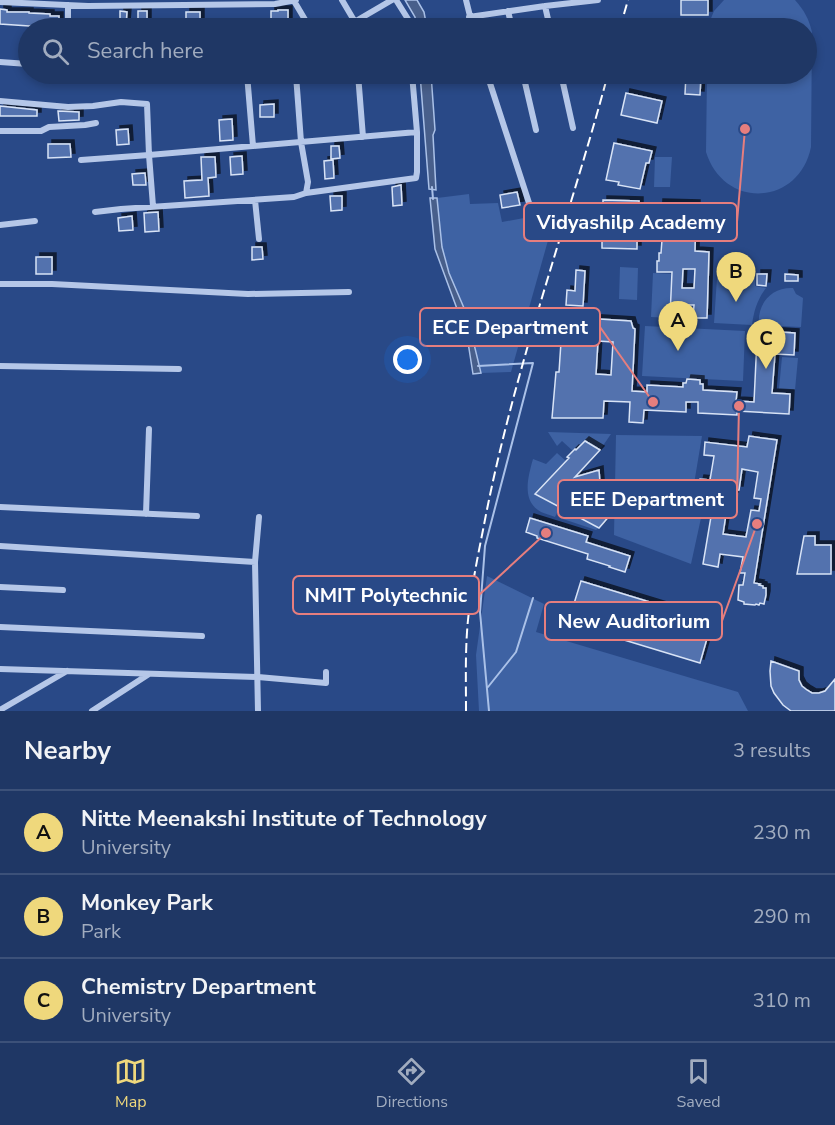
<!DOCTYPE html>
<style>
body{margin:0;font-family:"Nunito Sans",sans-serif;background:#273f6b;color:#f1f3f6}
.you{position:absolute;left:408px;top:360px;width:21px;height:21px;margin:-15px;border:4px solid #fff;border-radius:50%;background:#1a73e8;box-shadow:0 0 0 9px #1a73e833}
.badge{display:grid;place-items:center;width:39px;height:39px;border-radius:50%;background:#efd87c;color:#111;font-size:20px;font-weight:700}
.pin{position:absolute;translate:-50% -50px;filter:drop-shadow(0 2px 3px #0008)}
.pin::after{content:'';position:absolute;top:32px;width:21px;height:18px;background:inherit;clip-path:polygon(0 0,100% 0,50% 100%)}
.list{margin:0;padding:0;list-style:none}
h2{display:flex;justify-content:space-between;align-items:center;height:78px;margin:0;padding:0 24px;font-size:26px}
h2 small{font-size:20px;font-weight:400;color:#a1acbf}
.list li{display:grid;grid-template-columns:39px 1fr auto;gap:18px;align-items:center;box-sizing:border-box;height:84px;padding:0 24px;border-top:2px solid #3c5179}
.list b{display:block;font-size:22px;white-space:nowrap}
.list p{margin:0;font-size:20px;white-space:nowrap;color:#a1acbf}
.list em{font-size:20px;font-style:normal;color:#a1acbf}
.icon{flex:none;width:33px;height:33px;fill:none;stroke:currentColor;stroke-width:2;stroke-linecap:round;stroke-linejoin:round}
.map{position:relative;flex:none;width:835px;height:711px;overflow:hidden}
.search{position:absolute;background:#1f3765;box-shadow:0 3px 9px #0003;left:18px;right:18px;top:18px;height:66px;display:flex;align-items:center;gap:15px;box-sizing:border-box;padding:0 21px;border-radius:33px;color:#a1acbf;font-size:22px}
.sheet{height:330px;background:#1f3765}
nav{display:flex;justify-content:space-around;align-items:center;box-sizing:border-box;height:84px;border-top:2px solid #3c5179;background:#1f3765;font-size:16px;color:#a1acbf}
nav a{display:grid;justify-items:center;gap:3px}
nav .on{color:#efd87c}
.map>svg:first-child{display:block}
</style>
<div class="map">
<svg width="835" height="711" viewBox="0 0 835 711">
<defs>
<filter id="shadow"><feDropShadow dx="4" dy="-4" stdDeviation="0" flood-color="#0009"/></filter>
</defs>
<rect width="100%" height="100%" fill="#294987"/>
<path fill="#3e62a3" d="M724,0H795C804,10 809,19 812,32L811,147C799,206 724,210 706,152L707,74H806V28H707L714,11Z
M655,157H672L670,187H654Z
M469,194L470,204L498,203L502,222L556,212L511,372L481,373L467,315L449,273L442,246L437,198Z
M620,267L638,268L637,300L619,299Z
M653,273L671,274L670,318L651,317Z
M717,278H755V286L766,288C757,300 754,311 752,325L714,323Z
M793,288L796,294L803,298L801,327L759,325C757,303 772,287 793,288Z
M645,326L745,331L743,381L642,376Z
M782,357L798,358L795,390L779,389Z
M548,432L611,434L600,450L586,441L576,450L575,449L573,451L562,441L557,446Z
M616,435L702,436L692,496L701,518L691,564L614,535Z
M557,453L566,461L535,493L560,507L555,517C551,515 545,514 541,512C521,501 528,477 533,459L546,464Z
M567,511L599,528L596,530L563,519Z
M487,576L544,604L536,632L738,692L748,711H479L476,655Z"/>
<path fill="#485f8b" stroke="#aac1e8" stroke-width="1.5" d="M405,0H417L424,12L427,28H417L415,17Z
M420,74H431L435,130L433,135L436,190L429,189Z
M430,198H437L442,247L449,273L467,315L481,373L473,374L467,336L435,249Z"/>
<g fill="none" stroke-linecap="round" stroke-linejoin="round">
<path stroke="#aac1e8" stroke-width="2" d="M432,187L433,199
M478,366L533,363L485,546L480,612L489,711
M488,687L516,652L533,598"/>
</g>
<path fill="#5272ae" stroke="#d8e3f6" stroke-width="1.5" fill-rule="evenodd" filter="url(#shadow)" d="M681,0H708V15H681Z
M0,9L7,10V12H29V13L50,14V16H59V28L0,24Z
M278,10H288V28H271V11H278Z
M120,11L127,12L126,25H120Z
M138,11H147V24L138,25Z
M186,12H200V27H186Z
M230,74H242V81H230Z
M274,74H291V81H274Z
M686,74H701L700,95L685,94Z
M626,93L662,101L657,123L621,115Z
M274,104V117H260V105Z
M0,106L37,110V116H0Z
M58,111L79,112V120L59,121Z
M232,119L233,140L220,141L219,120Z
M128,129L129,144L117,145L116,130Z
M614,143L652,151L649,163H646L640,189L618,185L619,182L606,180Z
M48,144H70L71,157L48,158Z
M331,146H339L340,158L331,159Z
M242,156L243,174L231,175L230,157Z
M201,157H215L216,177L208,178L209,196L185,198L184,181L202,180Z
M333,160L334,178L325,179L324,161Z
M145,173L146,185H133L132,174Z
M401,185L402,205L393,206L392,187Z
M517,192L520,205L502,208L500,195Z
M330,196H342V210L331,211Z
M603,200L639,201V213H628L627,238H637V249L602,248V241H598L599,222V206H603Z
M659,203L696,204L695,251L709,252L707,318H693L694,305H681L680,317L670,316L672,272H657V261H659V253H661L662,240L650,238V223H658ZM683,269H695L694,288H682Z
M158,212L159,231L145,232L144,213Z
M132,216L133,230L119,231L118,218Z
M252,247H262L263,259L252,260Z
M36,257H52V274H36Z
M576,270L585,271L583,306L566,305L567,290L575,291Z
M757,274H767L766,286L757,285Z
M785,274L798,275V281H785Z
M567,317L631,321L633,328L635,329L632,391L647,392V385L683,387V383H686L687,379L700,380V384H703V390L737,392L736,401L754,402L757,339H762V335H764L765,331L795,333L794,355L775,354L772,393L790,394L789,414L737,411V415L698,413V402H686V412L644,410L643,423L629,422L630,402L604,401L603,418H552L556,372H559L561,342H565ZM598,341L613,342L611,375L596,374Z
M749,436L777,440L754,583L760,584L759,585L763,586V588H766V595L764,604L760,603L759,605L756,604L755,605L744,604V602L738,600L739,585H743L745,573H740L743,557L720,554L718,567L703,564L715,493L699,490L698,487L700,479L710,480L714,456L704,455L705,442L747,447ZM742,469L758,472L754,498L761,499L759,511L751,510L746,537L723,534L729,495L734,496L735,490H739Z
M585,441L600,450L575,477L599,470L601,496H578L611,514L599,528L535,494L569,458L567,457L575,449L576,450Z
M530,518L588,536L586,542L630,556L625,572L609,567L610,566L587,559L588,554L537,538V536L526,532Z
M804,536H815V545H831V574H797Z
M581,581L712,621L700,663L568,623Z
M771,661L799,671V680L802,686L807,690L812,693H819L825,691L835,679V711H791L783,705L774,693L771,686L770,671Z"/>
<g fill="none" stroke-linecap="round" stroke-linejoin="round">
<path stroke="#b5c7e8" stroke-width="6" d="M342,0L355,22V28
M396,0L408,19L409,28
M466,0L473,28
M294,1L310,28
M0,2L88,6L275,4L296,0
M545,6L550,28
M508,11L512,28
M469,17L545,6L598,0
M68,28V5
M344,28L392,0
M0,62L28,64
M247,74L253,146
M358,74L363,137
M487,74L530,206
M523,74L536,130
M561,74L573,128
M296,75L301,142L308,182L306,193
M0,101L68,107L93,106L121,102L147,104L149,155L81,160
M0,131H41L49,127L85,125L96,123
M255,200L259,239
M153,206L149,155L417,132
M95,212L121,209L294,197L306,193L416,178L417,172V132L412,74
M0,225L35,221
M0,284H52L248,294L349,292
M0,366L179,369
M0,507L197,516
M146,514L149,429
M0,546L255,562
M0,587L63,590
M0,627L202,636
M0,669L258,677L326,683V672
M0,710L67,671
M92,711L149,674
M258,711L255,562L259,517"/>
<path stroke="#fff" stroke-width="2" stroke-dasharray="10 4.5" stroke-linecap="butt" d="M620,28L628,0
M466,711C466,681 465,650 468,620C471,590 477,560 483,530C512,375 567,226 608,74"/>
</g>
<path fill="none" stroke="#e67e7e" stroke-width="2" d="M745 129L737 222M653 402L600 327M739 406L737 499M546 533L479 595M757 524L722 621"/>
<g fill="#e67e7e" stroke="#294987" stroke-width="2">
<circle cx="745" cy="129" r="6"/>
<circle cx="653" cy="402" r="6"/>
<circle cx="739" cy="406" r="6"/>
<circle cx="546" cy="533" r="6"/>
<circle cx="757" cy="524" r="6"/>
</g>
<g fill="#294987" stroke="#e67e7e" stroke-width="2">
<rect x="524" y="203" width="213" height="38" rx="6"/>
<rect x="420" y="308" width="180" height="38" rx="6"/>
<rect x="558" y="480" width="179" height="38" rx="6"/>
<rect x="293" y="576" width="186" height="38" rx="6"/>
<rect x="545" y="602" width="177" height="38" rx="6"/>
</g>
<g font-size="20" text-anchor="middle" font-weight="bold" fill="#fff">
<text x="631" y="229">Vidyashilp Academy</text>
<text x="510" y="334">ECE Department</text>
<text x="647" y="506">EEE Department</text>
<text x="386" y="602">NMIT Polytechnic</text>
<text x="634" y="628">New Auditorium</text>
</g>
</svg>
<div class="you"></div>
<div class="pin badge" style="left:678px;top:351px">A</div>
<div class="pin badge" style="left:736px;top:302px">B</div>
<div class="pin badge" style="left:766px;top:369px">C</div>
<div class="search"><svg class="icon" aria-label="search" viewBox="0 0 24 24"><circle cx="10" cy="10" r="6"/><path d="M15 15l6 6"/></svg>Search here</div>
</div>
<section class="sheet">
<h2>Nearby<small>3 results</small></h2>
<ul class="list">
<li><span class="badge">A</span><div><b>Nitte Meenakshi Institute of Technology</b><p>University</p></div><em>230 m</em></li>
<li><span class="badge">B</span><div><b>Monkey Park</b><p>Park</p></div><em>290 m</em></li>
<li><span class="badge">C</span><div><b>Chemistry Department</b><p>University</p></div><em>310 m</em></li>
</ul>
</section>
<nav>
<a class="on"><svg class="icon" aria-label="map" viewBox="0 0 24 24"><path d="M3 6l6-2 6 2 6-2v14l-6 2-6-2-6 2zM9 4v14M15 6v14"/></svg>Map</a>
<a><svg class="icon" aria-label="directions" viewBox="0 0 24 24"><path d="M12 3l9 9-9 9-9-9zM9 14v-3h6M13 9l2 2-2 2"/></svg>Directions</a>
<a><svg class="icon" aria-label="saved" viewBox="0 0 24 24"><path d="M7 4h10v16l-5-4-5 4z"/></svg>Saved</a>
</nav>
